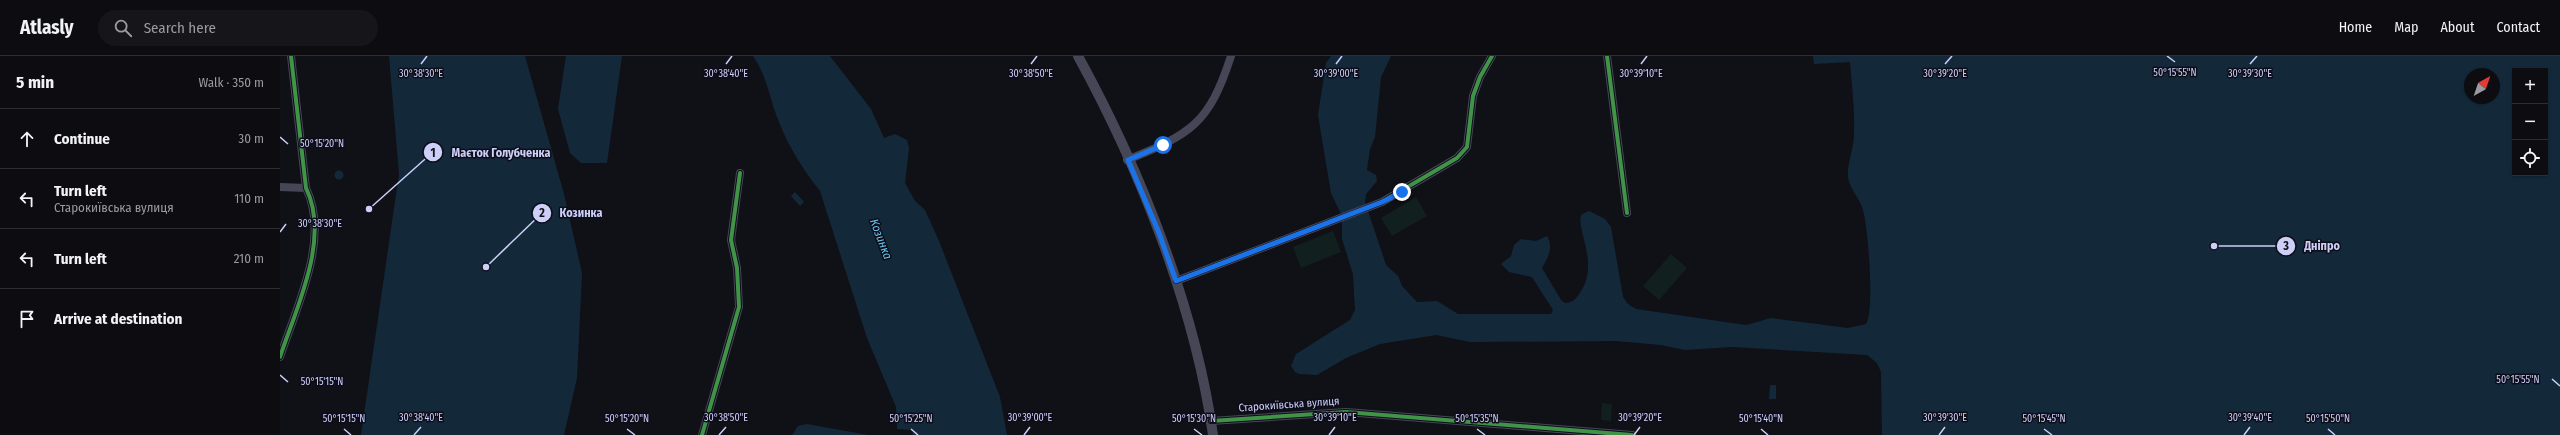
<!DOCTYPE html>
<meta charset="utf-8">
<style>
body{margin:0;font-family:"Fira Sans Condensed",sans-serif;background:#15151a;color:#f1f3f6}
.controls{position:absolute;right:12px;top:12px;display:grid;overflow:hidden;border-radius:0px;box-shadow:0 1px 3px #0004}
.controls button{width:36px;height:36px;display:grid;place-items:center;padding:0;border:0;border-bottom:1px solid #2c2c31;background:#0c0c11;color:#f1f3f6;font:20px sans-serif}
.compass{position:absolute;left:2184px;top:12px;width:36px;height:36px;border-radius:50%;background:#0c0c11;box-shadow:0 1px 3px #0004;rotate:40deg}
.stop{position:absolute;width:12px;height:12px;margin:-9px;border:3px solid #1a73e8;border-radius:50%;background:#fff}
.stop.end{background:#1a73e8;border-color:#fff;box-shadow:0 1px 4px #0008}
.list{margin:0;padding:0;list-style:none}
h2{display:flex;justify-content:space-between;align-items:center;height:52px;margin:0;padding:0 16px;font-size:17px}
h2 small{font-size:13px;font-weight:400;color:#9a9b9f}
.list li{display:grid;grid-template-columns:26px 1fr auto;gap:12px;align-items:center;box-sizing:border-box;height:60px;padding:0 16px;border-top:1px solid #2c2c31}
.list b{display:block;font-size:15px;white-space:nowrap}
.list p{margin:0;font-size:13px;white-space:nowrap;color:#9a9b9f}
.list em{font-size:13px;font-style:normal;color:#9a9b9f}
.icon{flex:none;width:22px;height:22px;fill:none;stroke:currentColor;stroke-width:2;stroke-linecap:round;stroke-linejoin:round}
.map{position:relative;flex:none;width:2280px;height:379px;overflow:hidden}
header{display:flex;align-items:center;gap:24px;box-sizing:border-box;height:56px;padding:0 20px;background:#0c0c11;border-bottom:1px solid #2c2c31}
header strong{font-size:19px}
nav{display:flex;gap:22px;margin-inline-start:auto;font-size:14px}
.search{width:280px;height:36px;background:#15151a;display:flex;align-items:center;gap:10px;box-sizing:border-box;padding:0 14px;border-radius:22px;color:#9a9b9f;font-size:15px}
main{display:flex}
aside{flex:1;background:#0c0c11}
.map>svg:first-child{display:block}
</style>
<header>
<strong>Atlasly</strong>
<div class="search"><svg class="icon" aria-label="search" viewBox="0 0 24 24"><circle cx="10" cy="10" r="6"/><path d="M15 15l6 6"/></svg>Search here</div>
<nav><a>Home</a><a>Map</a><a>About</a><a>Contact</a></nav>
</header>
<main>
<aside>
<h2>5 min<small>Walk · 350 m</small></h2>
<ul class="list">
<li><svg class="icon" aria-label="ahead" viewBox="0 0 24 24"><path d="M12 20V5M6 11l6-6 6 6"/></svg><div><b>Continue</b></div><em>30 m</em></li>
<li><svg class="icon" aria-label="left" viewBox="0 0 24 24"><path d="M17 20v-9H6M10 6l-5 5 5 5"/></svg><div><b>Turn left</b><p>Старокиївська вулиця</p></div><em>110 m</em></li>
<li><svg class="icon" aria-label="left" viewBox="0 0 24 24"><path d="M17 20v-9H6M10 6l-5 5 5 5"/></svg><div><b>Turn left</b></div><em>210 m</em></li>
<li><svg class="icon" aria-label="arrive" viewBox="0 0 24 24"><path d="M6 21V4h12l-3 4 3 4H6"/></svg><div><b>Arrive at destination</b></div></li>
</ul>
</aside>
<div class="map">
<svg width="2280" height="379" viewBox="0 0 2280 379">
<rect width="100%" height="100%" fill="#101017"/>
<path fill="#11201e" d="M1136,141L1147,160L1112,180L1101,162Z
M1053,175L1061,196L1021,212L1013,191Z
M1391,198L1407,212L1379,244L1363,230Z
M1322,347L1332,348L1331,365L1321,364Z"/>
<path fill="#13293a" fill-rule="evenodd" d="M109,0H245L284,138L302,217L297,322L284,379H81L119,118Z
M286,0H342L327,107H301L290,97L278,53Z
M473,0H550L591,53L604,82L615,78L627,84L629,92L625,127L635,145L645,154L659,185L720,341L727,379H633L632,374L617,373L616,351L587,282L540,135C524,115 508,90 499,66C489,42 488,22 473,0Z
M1051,0H1111L1101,21L1095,81L1090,93L1087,114L1096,119L1097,125L1086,138L1085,146L1106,209L1118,220L1122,230L1137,246L1157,245L1178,258H1271L1273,254L1252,221L1229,216L1221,208L1231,200L1234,189L1241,183L1256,185L1267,180C1274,191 1268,202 1262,212L1281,244L1285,247C1293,247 1297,242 1301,235C1320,206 1294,170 1302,158L1309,155L1325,163L1331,171L1343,241L1348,248L1356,253L1466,269L1491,262L1568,272L1586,268C1595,255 1588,171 1583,154C1580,142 1570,134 1568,121C1567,107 1574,92 1574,79C1575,54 1572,30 1570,6L1534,8L1533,0H2280V379H1602L1601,316L1597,307L1587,299L1452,291L1405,294L1381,289L1336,285L1190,286L1156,279L1100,288L1066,302L1037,319L1019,318L1015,316L1011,310L1016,298L1070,264L1075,254L1073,218L1062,183V160L1051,137L1038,59L1046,7ZM2235,15H2265V117H2235ZM2190,18H2214V42H2190Z
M54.5 119a4.5 4.5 0 1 1 9 0a4.5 4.5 0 1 1-9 0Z
M515,136L524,146L520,150L511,140Z
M1490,329H1496V343H1489Z
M527,368L588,379H512L518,370Z"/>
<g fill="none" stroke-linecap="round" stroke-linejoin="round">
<path stroke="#464756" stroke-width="8" d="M1327,0L1347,157
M847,104C911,78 929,68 951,0
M0,131L26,132
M896,225L1102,146L1177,102L1187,91L1193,40L1200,21L1212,0
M0,301C16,252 51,183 26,132L11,0
M931,365L1066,356L1352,379
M422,379L459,251L457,212L451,184L460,117"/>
<path stroke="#464756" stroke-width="10" d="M798,0C860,113 915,251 933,379"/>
<g stroke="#0d0d1a" stroke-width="6">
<path id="cycleway" d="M1327,0L1347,157
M896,225L1102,146L1177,102L1187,91L1193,40L1200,21L1212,0
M0,301C16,252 51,183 26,132L11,0
M931,365L1066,356L1352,379
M422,379L459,251L457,212L451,184L460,117"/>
</g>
<use href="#cycleway" stroke="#419447" stroke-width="4"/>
</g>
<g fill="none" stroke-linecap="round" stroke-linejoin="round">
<path stroke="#1a73e8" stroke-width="5" d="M883,89L848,104L879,177L896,225L1102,146L1122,136"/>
</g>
<path fill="none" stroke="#cdcff8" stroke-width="1.5" d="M1887,0L1895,6M141,8L147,0M446,8L452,0M751,8L757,0M1056,8L1062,0M1361,8L1367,0M1665,8L1672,0M1970,8L1977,0M0,81L8,88M0,176L6,168M0,319L8,326M2272,323L2280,330M64,373L71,379M347,373L355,379M631,373L638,379M914,373L922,379M1197,373L1205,379M1481,373L1488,379M1764,373L1772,379M2048,373L2055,379M134,379L141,371M439,379L446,371M744,379L750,371M1049,379L1055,371M1354,379L1360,371M1659,379L1665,371M1964,379L1970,371"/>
<g text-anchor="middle" stroke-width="3" stroke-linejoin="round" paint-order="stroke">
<g font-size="11" fill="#cdcff8" stroke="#0d0d1a">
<text transform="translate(1009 348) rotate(-4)" y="4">Старокиївська вулиця</text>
</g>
<g font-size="12" font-style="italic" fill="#69c4ea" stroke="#0d0d1a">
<text transform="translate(601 183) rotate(69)" y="4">Козинка</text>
</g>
</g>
<g font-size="10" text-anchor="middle" fill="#cdcff8" stroke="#0d0d1a" stroke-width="3" stroke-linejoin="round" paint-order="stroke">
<text x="1895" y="20">50°15'55"N</text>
<text x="1970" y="21">30°39'30"E</text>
<text x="141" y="21">30°38'30"E</text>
<text x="446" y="21">30°38'40"E</text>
<text x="751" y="21">30°38'50"E</text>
<text x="1056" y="21">30°39'00"E</text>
<text x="1361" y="21">30°39'10"E</text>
<text x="1665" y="21">30°39'20"E</text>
<text x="42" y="91">50°15'20"N</text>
<text x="40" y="171">30°38'30"E</text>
<text x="2238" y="327">50°15'55"N</text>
<text x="42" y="329">50°15'15"N</text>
<text x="141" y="365">30°38'40"E</text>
<text x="446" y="365">30°38'50"E</text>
<text x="750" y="365">30°39'00"E</text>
<text x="1055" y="365">30°39'10"E</text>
<text x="1360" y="365">30°39'20"E</text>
<text x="1665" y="365">30°39'30"E</text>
<text x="1970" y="365">30°39'40"E</text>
<text x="64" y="366">50°15'15"N</text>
<text x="347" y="366">50°15'20"N</text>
<text x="631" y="366">50°15'25"N</text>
<text x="914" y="366">50°15'30"N</text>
<text x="1197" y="366">50°15'35"N</text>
<text x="1481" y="366">50°15'40"N</text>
<text x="1764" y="366">50°15'45"N</text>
<text x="2048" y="366">50°15'50"N</text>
</g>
<path fill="none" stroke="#cdcff8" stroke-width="1.5" d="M89 153L153 96M206 211L262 157M1934 190L2006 190"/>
<g fill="#cdcff8" stroke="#0d0d1a" stroke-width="1.5">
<circle cx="89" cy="153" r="4"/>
<circle cx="206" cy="211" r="4"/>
<circle cx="1934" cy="190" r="4"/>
<circle cx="153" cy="96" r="10"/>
<circle cx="262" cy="157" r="10"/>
<circle cx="2006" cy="190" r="10"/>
</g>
<g font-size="12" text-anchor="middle" font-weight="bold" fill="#111">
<text x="153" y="101">1</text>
<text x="262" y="161">2</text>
<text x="2006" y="194">3</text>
</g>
<g font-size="12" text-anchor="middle" font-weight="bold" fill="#cdcff8" stroke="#0d0d1a" stroke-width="3" stroke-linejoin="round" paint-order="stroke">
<text x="221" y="101">Маєток Голубченка</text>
<text x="301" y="161">Козинка</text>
<text x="2042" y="194">Дніпро</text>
</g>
</svg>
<div class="controls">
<button>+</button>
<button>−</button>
<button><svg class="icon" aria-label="locate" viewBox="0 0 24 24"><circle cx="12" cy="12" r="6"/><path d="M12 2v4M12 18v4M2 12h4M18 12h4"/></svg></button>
</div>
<svg class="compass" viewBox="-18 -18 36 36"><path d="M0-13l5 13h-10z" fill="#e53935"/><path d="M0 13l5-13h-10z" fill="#9a9b9f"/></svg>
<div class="stop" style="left:883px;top:89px"></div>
<div class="stop end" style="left:1122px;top:136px"></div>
</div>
</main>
